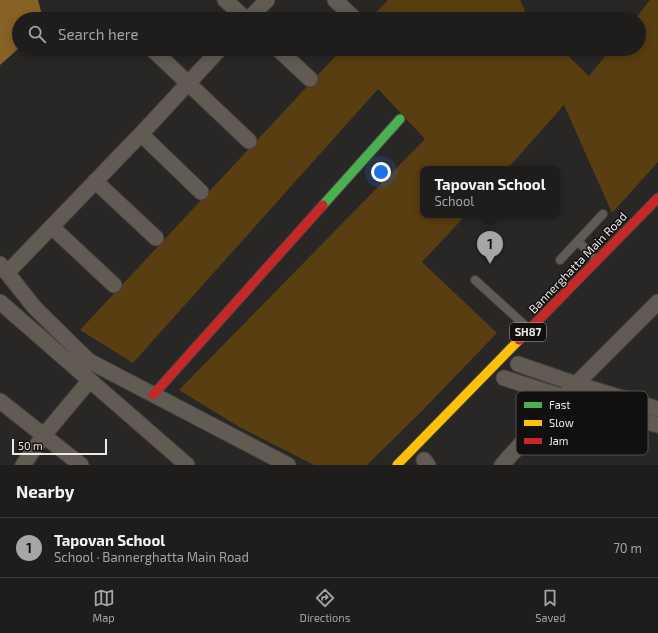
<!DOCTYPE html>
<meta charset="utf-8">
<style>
body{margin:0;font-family:"Exo 2",sans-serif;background:#2b2a29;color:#f1f3f6}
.scale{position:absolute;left:12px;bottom:10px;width:95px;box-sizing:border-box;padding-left:4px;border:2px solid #ebeae8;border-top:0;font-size:11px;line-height:14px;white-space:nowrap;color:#ebeae8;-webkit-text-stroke:3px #11100f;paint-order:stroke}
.you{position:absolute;left:381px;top:172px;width:14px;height:14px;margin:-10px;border:3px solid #fff;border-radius:50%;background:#1a73e8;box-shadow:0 0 0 6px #1a73e833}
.badge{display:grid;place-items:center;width:26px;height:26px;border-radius:50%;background:#a7a6a4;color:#111;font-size:13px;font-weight:700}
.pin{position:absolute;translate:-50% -33px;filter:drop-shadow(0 1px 2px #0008)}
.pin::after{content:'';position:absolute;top:21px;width:14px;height:12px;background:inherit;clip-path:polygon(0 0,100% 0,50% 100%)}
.popup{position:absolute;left:420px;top:166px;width:140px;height:52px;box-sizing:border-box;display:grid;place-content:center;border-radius:8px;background:#1e1d1c;filter:drop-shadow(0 1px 3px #0005);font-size:13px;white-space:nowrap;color:#a1a2a3}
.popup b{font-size:15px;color:#f1f3f6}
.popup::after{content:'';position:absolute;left:50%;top:100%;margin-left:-8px;border:8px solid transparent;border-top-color:#1e1d1c}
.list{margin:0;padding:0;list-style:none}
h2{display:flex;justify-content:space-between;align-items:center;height:52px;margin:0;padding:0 16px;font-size:17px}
h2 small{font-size:13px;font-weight:400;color:#a1a2a3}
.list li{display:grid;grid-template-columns:26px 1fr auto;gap:12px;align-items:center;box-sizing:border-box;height:60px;padding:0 16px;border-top:1px solid #3c3b3b}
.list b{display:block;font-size:15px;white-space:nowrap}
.list p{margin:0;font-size:13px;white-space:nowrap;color:#a1a2a3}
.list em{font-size:13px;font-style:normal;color:#a1a2a3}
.icon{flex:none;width:22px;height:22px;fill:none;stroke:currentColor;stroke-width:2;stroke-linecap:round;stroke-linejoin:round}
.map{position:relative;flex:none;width:658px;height:465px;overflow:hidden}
.search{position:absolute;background:#1e1d1c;box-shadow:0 2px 10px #0003;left:12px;right:12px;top:12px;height:44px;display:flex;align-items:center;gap:10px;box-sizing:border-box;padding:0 14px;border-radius:22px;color:#a1a2a3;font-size:15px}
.sheet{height:112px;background:#1e1d1c}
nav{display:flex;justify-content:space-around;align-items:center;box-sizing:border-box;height:56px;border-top:1px solid #3c3b3b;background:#1e1d1c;font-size:11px;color:#a1a2a3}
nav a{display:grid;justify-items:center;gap:2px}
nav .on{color:#a7a6a4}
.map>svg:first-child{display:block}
</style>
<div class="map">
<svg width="658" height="465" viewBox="0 0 658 465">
<rect width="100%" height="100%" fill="#282726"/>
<path fill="#583e11" d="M388,0H520L528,17L530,19H370Z
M650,0H658V162L612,213L564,105L507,169H423V215H466L422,262L497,333L420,413L367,465H314L241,428L179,390L425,139L378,89L133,363L80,330L342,49H561L589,76L611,49H639V19H635Z"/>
<path fill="#886125" d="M0,0H38L43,19H19V48L0,65Z"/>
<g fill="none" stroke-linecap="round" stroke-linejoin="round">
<g stroke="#434241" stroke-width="10">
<path id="lane" d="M578,241L596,260
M560,260L603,214
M475,280L529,329"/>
</g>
<g stroke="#434241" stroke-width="17">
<path id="street" d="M225,0L246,19
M335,0L355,19
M249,19L267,0
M152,49L249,141
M278,49L310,79
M141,134L201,192
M95,181L156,238
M52,227L114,285
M0,264L35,308L89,361L288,465
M7,273L141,134L220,49
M0,302L187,465
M518,364L576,384L658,409
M504,378L563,397L658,425
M0,401L81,465
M424,460L428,465
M23,465L44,435L90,380
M502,465L563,397L658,302"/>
</g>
<g stroke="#434241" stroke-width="11">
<path id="fast" d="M323,205L400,119"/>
</g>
<g stroke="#434241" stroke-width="11">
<path id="slow" d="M397,465L519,340"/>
</g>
<g stroke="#434241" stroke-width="11">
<path id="jam" d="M519,340L658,198
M153,395L323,205"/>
</g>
<use href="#lane" stroke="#615b53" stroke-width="8"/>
<use href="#street" stroke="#615b53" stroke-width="15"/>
<use href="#fast" stroke="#4caf50" stroke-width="9"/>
<use href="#slow" stroke="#ffc107" stroke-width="9"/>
<use href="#jam" stroke="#c62828" stroke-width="9"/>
</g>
<g text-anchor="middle" stroke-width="3" stroke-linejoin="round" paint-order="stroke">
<rect fill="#11100f" stroke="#aaa9a7" stroke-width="1" x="510" y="323" width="36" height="18" rx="3"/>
<g font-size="11" font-weight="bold" fill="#ebeae8">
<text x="528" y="336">SH87</text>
</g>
<g font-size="12" fill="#ebeae8" stroke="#11100f">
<text transform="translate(578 263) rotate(-46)" y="4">Bannerghatta Main Road</text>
</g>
</g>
<rect x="516" y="391" width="132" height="64" rx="6" fill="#11100f" stroke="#525150" stroke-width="1"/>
<rect x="524" y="402" width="18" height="6" fill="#4caf50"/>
<rect x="524" y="420" width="18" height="6" fill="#ffc107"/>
<rect x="524" y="438" width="18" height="6" fill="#c62828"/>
<g font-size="11" fill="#ebeae8">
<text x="549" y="409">Fast</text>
<text x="549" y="427">Slow</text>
<text x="549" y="445">Jam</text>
</g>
</svg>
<div class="scale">50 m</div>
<div class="you"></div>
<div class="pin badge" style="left:490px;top:264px">1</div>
<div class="popup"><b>Tapovan School</b>School</div>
<div class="search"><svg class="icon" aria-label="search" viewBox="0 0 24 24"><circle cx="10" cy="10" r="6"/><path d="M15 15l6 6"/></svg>Search here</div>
</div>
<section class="sheet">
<h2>Nearby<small></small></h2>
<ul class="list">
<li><span class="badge">1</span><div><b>Tapovan School</b><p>School · Bannerghatta Main Road</p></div><em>70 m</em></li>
</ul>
</section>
<nav>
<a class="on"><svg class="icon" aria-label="map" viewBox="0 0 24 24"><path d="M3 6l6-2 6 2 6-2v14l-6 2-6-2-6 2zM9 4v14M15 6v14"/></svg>Map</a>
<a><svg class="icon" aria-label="directions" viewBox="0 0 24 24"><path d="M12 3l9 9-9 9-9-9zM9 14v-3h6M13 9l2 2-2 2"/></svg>Directions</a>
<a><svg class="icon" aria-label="saved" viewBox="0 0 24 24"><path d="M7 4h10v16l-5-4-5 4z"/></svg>Saved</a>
</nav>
